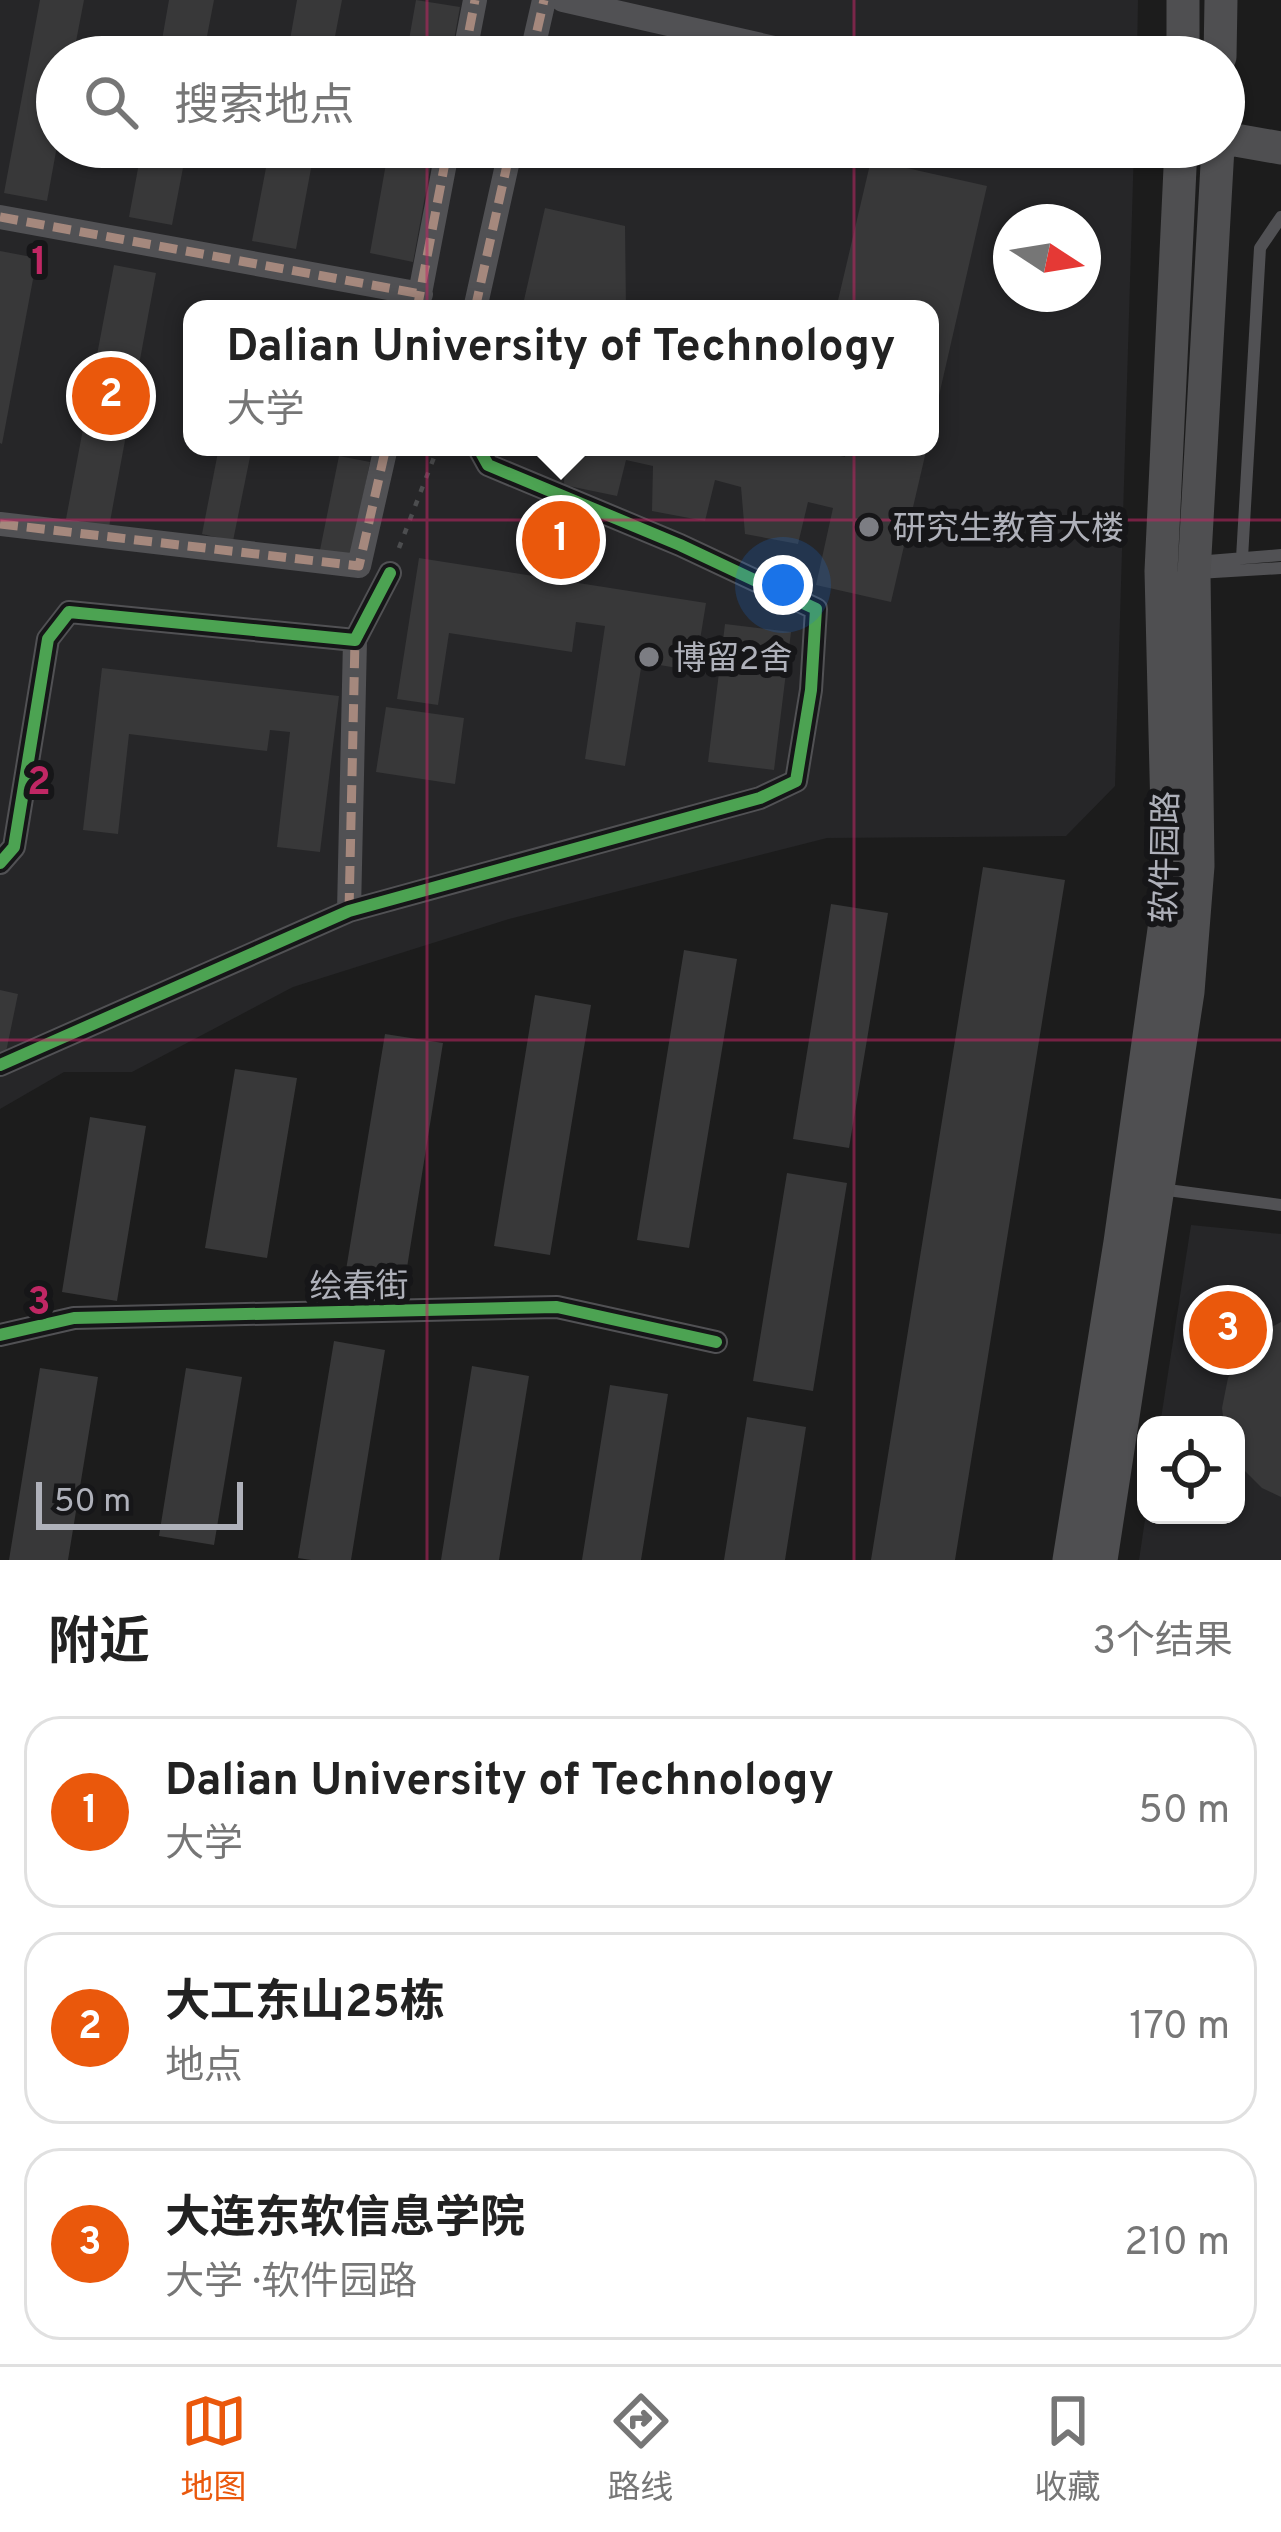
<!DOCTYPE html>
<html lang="zh">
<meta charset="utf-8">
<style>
body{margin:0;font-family:Overpass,"Noto Sans SC",sans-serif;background:#f6f6f6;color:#222}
.controls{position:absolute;right:36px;bottom:36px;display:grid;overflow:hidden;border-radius:24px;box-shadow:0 3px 9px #0004}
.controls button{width:108px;height:108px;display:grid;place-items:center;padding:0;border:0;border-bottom:3px solid #e0e0e0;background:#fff;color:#222;font:60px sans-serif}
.compass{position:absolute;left:993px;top:204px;width:108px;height:108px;border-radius:50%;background:#fff;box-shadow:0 3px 9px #0004;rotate:102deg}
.scale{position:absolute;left:36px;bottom:30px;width:207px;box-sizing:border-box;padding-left:12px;border:6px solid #afb1ba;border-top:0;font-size:33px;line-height:42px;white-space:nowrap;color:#afb1ba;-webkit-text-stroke:9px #161618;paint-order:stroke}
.you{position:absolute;left:783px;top:585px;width:42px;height:42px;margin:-30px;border:9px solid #fff;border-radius:50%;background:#1a73e8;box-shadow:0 0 0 18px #1a73e833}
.badge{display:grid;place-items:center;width:78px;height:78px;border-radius:50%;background:#ea580c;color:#fff;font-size:39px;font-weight:700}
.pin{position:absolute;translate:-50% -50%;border:6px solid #fff;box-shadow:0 3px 12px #0006}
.popup{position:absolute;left:183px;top:300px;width:756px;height:156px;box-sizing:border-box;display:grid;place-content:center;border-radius:24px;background:#fff;filter:drop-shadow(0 3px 9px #0005);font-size:39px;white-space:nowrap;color:#767676}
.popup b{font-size:45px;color:#222}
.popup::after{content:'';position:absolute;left:50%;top:100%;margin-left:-24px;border:24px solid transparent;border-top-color:#fff}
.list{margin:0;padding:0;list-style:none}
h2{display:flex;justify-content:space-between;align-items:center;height:156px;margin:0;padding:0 48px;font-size:51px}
h2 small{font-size:39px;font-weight:400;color:#767676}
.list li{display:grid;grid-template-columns:78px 1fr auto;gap:36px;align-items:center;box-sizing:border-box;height:192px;margin:0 24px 24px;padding:0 24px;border:3px solid #e0e0e0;border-radius:36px}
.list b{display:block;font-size:45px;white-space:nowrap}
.list p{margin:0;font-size:39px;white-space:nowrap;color:#767676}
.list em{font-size:39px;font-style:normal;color:#767676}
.icon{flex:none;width:66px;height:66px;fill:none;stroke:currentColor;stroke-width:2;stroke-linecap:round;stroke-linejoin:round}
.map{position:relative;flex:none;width:1281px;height:1560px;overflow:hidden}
.search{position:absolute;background:#fff;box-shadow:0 3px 9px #0004;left:36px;right:36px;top:36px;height:132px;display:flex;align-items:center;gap:30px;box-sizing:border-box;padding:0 42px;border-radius:66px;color:#767676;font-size:45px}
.sheet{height:804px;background:#fff}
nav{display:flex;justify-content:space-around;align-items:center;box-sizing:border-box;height:168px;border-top:3px solid #e0e0e0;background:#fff;font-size:33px;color:#767676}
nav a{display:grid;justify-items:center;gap:6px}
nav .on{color:#ea580c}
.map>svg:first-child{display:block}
</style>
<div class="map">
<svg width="1281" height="1560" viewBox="0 0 1281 1560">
<rect width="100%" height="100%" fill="#1c1c1c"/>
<path fill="#262628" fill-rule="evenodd" d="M0,0H1138L1137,57H57V147H1134L1115,786L1066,836L827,838L509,919L293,987L132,1072H64L0,1109ZM1011,222H1083V294H1011ZM192,309H930V447H192Z
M1191,1225L1281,1234V1560H1139L1146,1513V1515H1236V1425H1160Z"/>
<path fill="#383839" d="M40,0H84L73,57H57V146L47,201L4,193Z
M169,0H214L203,57H159Z
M297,0H342L331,57H287Z
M416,0L460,7L451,57H406Z
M142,147H187L172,225L129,217Z
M270,147H315L296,249L252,241Z
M389,147H434L413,262L370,253Z
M871,160L987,186L932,426L930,309H836Z
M545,208L625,226L626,309H522Z
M0,251L37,258L2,444L0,443Z
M114,265L156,273L109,527L66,519Z
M219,447H252L233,541L202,534Z
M565,447H800L845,457L847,447H927L891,602L816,585L833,508L808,502L798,544L745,534L741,487L715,480L705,521L652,511L653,466L626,460L617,496L564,485Z
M339,456L370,462L351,556L320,550Z
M419,558L706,603L695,671L642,662L625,766L585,759L605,626L576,622L572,652L449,633L438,705L397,699Z
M725,624L791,632L774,770L708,762Z
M102,668L339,696L320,852L277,847L290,732L270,730L267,751L129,734L118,834L83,830Z
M386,707L464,718L455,784L376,772Z
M983,867L1065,880L955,1560H871Z
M831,904L888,913L849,1148L793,1139Z
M684,950L737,959L689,1248L637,1240Z
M0,990L18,994L5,1057L0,1056Z
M535,995L591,1005L550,1255L494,1246Z
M385,1034L443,1043L405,1280L346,1270Z
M235,1069L297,1078L267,1258L205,1248Z
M90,1117L146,1126L117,1301L62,1292Z
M787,1173L847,1183L813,1391L753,1381Z
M1281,1322V1497L1262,1488L1240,1466L1236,1458V1425H1224L1222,1408L1228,1378L1243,1351L1266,1330Z
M334,1341L385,1350L351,1560H311L298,1558Z
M472,1366L529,1376L499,1560H441Z
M40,1368L98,1377L68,1560H9Z
M186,1368L242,1377L214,1545L159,1536Z
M610,1385L668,1394L641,1560H582Z
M747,1417L806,1427L785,1560H724Z"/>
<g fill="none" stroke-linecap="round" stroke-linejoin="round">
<path stroke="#4c4d4f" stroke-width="4.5" stroke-dasharray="6 9" stroke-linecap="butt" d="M399,548L438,447"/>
<path stroke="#515154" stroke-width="12" d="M1242,558L1260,248L1281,217
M1196,562L1281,555
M1198,573L1281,568
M1160,1189L1281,1205"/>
<path stroke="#515154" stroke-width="24" d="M563,0L814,57
M464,57L475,0
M531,57L544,0
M0,217L421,294
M417,309L448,147
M475,309L511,147
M0,524L359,566L386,447
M0,863L14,847L48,639L69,612L355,640L390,573
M349,911L355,640
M0,1065L349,911L760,798L796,781L811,690L816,609L680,545L488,465L478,447
M0,1335L74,1318L557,1307L716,1342"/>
<path stroke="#4f4f51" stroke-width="33" d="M1183,57V0
M1220,57L1221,0
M1224,138L1281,148
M1069,1560L1120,1242L1169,894L1161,571L1181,147
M1101,1560L1188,992L1198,866L1194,573L1218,147"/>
<path stroke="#a5887d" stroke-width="9" stroke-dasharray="18 9" stroke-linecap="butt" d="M464,57L475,0
M531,57L544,0
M0,217L421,294
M417,309L448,147
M475,309L511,147
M0,524L359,566L386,447
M349,911L355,640"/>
<g stroke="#161618" stroke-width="20">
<path id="cycleway" d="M0,863L14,847L48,639L69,612L355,640L390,573
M0,1065L349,911L760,798L796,781L811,690L816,609L680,545L488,465L478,447
M0,1335L74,1318L557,1307L716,1342"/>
</g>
<use href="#cycleway" stroke="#4ca352" stroke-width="12"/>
</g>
<path fill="none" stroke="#c02764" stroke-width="3" stroke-opacity="0.55" d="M427,0V57M854,0V57M427,147V1560M854,147V1560M0,520H1281M0,1040H1281"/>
<g fill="#7c7d83" stroke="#161618" stroke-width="4.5">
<circle cx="869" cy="527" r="12"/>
<circle cx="649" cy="657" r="12"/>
</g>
<g text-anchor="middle" stroke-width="12" stroke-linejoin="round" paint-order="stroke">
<g font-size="33" fill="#afb1ba" stroke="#161618" text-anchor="start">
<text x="893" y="539">研究生教育大楼</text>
<text x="673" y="669">博留2舍</text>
</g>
<g font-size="33" fill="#afb1ba" stroke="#161618">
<text transform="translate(1164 857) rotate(-89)" y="12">软件园路</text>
<text transform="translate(359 1285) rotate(-1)" y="12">绘春街</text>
</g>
</g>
<g font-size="39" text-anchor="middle" font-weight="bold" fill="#c02764" stroke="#161618" stroke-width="12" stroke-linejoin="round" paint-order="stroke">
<text x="39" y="274">1</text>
<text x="39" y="794">2</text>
<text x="39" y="1314">3</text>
</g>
</svg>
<div class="controls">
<button><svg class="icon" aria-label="locate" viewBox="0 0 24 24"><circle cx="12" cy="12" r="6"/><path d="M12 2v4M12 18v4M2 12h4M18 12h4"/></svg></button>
</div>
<svg class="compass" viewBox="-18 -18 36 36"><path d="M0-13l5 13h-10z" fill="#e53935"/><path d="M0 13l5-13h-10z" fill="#767676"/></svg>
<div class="scale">50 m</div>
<div class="you"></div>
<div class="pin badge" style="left:561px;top:540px">1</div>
<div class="popup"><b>Dalian University of Technology</b>大学</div>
<div class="pin badge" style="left:111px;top:396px">2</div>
<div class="pin badge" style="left:1228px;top:1330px">3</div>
<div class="search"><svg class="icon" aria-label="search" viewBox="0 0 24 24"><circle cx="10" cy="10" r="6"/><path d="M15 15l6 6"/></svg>搜索地点</div>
</div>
<section class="sheet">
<h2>附近<small>3个结果</small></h2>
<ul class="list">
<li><span class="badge">1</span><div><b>Dalian University of Technology</b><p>大学</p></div><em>50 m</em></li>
<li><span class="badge">2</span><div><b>大工东山25栋</b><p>地点</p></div><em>170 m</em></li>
<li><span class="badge">3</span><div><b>大连东软信息学院</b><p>大学 · 软件园路</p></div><em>210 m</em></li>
</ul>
</section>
<nav>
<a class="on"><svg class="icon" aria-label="map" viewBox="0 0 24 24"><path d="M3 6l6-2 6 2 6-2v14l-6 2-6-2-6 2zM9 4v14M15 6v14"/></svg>地图</a>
<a><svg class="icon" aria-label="directions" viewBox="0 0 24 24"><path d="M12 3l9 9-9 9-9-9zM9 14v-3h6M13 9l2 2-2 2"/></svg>路线</a>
<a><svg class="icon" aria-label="saved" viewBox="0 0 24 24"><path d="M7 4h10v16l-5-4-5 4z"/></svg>收藏</a>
</nav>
